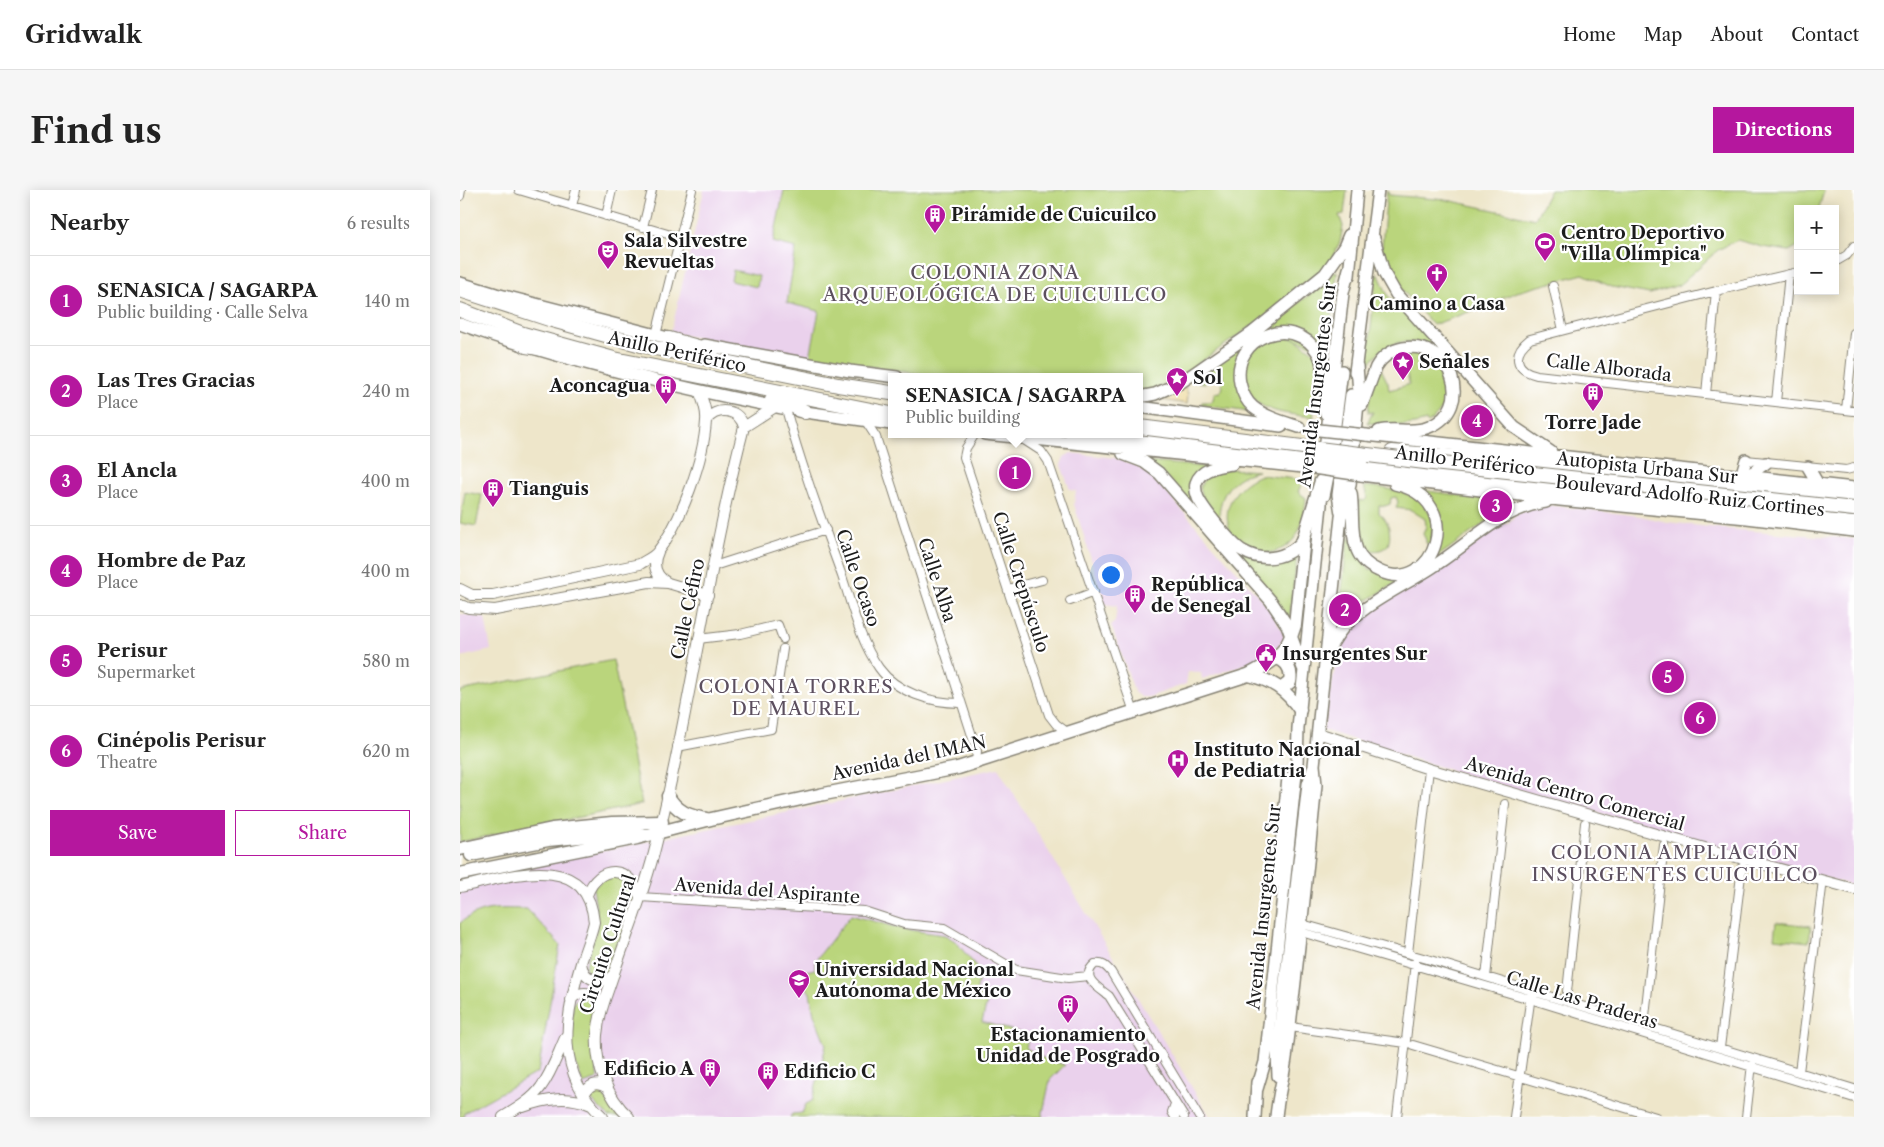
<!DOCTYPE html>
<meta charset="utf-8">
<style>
body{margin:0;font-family:"Libre Caslon Text",serif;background:#f6f6f6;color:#222}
.controls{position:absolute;right:15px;top:15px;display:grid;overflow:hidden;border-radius:0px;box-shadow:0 2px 12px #0003}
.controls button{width:45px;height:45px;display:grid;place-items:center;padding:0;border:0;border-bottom:1px solid #e0e0e0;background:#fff;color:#222;font:25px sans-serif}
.you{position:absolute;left:650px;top:384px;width:18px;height:18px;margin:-12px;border:4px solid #fff;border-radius:50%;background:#1a73e8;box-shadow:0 0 0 8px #1a73e833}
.badge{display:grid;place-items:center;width:32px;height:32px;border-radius:50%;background:#b5179e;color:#fff;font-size:16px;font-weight:700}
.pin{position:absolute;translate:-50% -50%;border:2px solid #fff;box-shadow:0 1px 5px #0006}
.popup{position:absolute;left:428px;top:183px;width:255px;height:65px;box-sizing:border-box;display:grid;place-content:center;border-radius:0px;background:#fff;filter:drop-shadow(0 1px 4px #0005);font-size:16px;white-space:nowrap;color:#767676}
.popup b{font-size:19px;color:#222}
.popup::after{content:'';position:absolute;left:50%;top:100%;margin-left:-10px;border:10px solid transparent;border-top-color:#fff}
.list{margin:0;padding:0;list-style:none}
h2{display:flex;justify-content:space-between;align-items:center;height:65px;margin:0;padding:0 20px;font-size:21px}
h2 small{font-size:16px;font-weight:400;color:#767676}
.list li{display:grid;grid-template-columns:32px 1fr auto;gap:15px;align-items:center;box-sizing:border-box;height:90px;padding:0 20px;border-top:1px solid #e0e0e0}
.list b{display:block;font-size:19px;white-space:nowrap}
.list p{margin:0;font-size:16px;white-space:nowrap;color:#767676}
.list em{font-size:16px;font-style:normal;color:#767676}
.actions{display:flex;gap:10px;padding:15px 20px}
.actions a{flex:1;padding:11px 0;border:1px solid #b5179e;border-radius:0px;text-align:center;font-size:18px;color:#b5179e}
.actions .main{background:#b5179e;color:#fff}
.map{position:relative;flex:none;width:1394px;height:927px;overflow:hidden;border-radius:0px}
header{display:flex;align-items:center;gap:30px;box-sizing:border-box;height:70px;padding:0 25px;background:#fff;border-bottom:1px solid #e0e0e0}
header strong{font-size:24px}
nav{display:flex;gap:28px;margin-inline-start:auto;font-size:18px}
.intro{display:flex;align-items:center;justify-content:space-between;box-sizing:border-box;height:120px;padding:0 30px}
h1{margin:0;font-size:35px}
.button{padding:12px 22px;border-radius:0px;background:#b5179e;color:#fff;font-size:18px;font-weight:700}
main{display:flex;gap:30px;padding:0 30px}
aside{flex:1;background:#fff;border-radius:0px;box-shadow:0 2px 12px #0003}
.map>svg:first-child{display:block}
</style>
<header>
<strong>Gridwalk</strong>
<nav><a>Home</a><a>Map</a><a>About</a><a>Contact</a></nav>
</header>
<div class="intro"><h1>Find us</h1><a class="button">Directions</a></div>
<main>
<aside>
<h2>Nearby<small>6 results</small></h2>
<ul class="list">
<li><span class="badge">1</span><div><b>SENASICA / SAGARPA</b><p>Public building · Calle Selva</p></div><em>140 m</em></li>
<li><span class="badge">2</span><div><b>Las Tres Gracias</b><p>Place</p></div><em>240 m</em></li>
<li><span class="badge">3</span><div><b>El Ancla</b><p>Place</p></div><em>400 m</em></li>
<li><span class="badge">4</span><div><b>Hombre de Paz</b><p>Place</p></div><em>400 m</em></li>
<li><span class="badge">5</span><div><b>Perisur</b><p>Supermarket</p></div><em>580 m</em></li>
<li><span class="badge">6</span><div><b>Cinépolis Perisur</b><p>Theatre</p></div><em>620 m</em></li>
</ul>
<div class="actions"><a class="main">Save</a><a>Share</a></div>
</aside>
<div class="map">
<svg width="1394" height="927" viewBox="0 0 1394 927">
<rect width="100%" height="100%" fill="#fff"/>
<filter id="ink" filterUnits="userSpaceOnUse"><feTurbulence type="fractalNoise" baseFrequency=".02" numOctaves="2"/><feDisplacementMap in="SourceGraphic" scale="10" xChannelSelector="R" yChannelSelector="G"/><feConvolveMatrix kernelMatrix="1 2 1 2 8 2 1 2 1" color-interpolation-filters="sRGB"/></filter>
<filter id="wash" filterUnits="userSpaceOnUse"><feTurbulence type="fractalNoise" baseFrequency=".0096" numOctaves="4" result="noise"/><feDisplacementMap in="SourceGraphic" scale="20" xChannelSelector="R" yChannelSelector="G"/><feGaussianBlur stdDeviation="1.12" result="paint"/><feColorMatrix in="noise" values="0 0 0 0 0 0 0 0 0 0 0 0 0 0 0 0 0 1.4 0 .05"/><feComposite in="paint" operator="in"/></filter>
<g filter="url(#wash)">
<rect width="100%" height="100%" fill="#eee6ca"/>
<path fill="#ead1ec" d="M244,0H324L313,52L336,58L359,121L350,167L211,143Z
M611,263L655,268L674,275L692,286L808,417L824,444V449L818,457L801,469L742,489L741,483L728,482L726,494L689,507H681L675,503L651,435L655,432L657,416L645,414L614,314L616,301L610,300L601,275L604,267Z
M1086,315L1180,326L1207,332L1266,339L1394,349V696L1015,588L863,540L881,448L895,429L962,389L985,377L993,368L1017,353L1023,345L1035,336L1048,333L1057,324Z
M0,424L25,428L31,460L0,467Z
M538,578L750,927H0V691Z"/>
<path fill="#bad57b" stroke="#6b784c" d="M324,0H887L884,24L879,25L883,36L880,52L867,77L799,131L710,193L692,201L679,203V187H478L350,167L359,121L327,113L336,58L313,52Z
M927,0L929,5L987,10L1075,29L1090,0H1364L1359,19H1338V56L1329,61L1303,57L1277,50L1258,60L1219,95L1190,104L1152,97L1123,84L1057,102L1014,120L973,135L929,85L922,57Z
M273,80L299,86L297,97L271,91Z
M875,81L877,82L866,181L860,159L814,139L776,176L797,223L741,215L742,212H752L755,203L760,202L763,198L762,195L763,184L759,182L752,184L750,189L745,193L739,192V184L866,93Z
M916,85H919L928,106L980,161C952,146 923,148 907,178Z
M813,148H834L855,163L860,197L856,217L852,216L854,227C836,225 817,224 801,215C783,205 777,175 792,160C798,155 806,152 813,148Z
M958,161C962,163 968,164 972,167C998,184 990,217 968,233L966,231C947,238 927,234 907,233L913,222L908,223L910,201L919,175L928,193L929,200C936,198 942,197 949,194C949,183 940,174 937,163Z
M689,272L747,277L733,300L780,363L830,365L837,367L829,432Z
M770,279L798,281C772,286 759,304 759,329L743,308L740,297L746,286Z
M801,285L843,290L838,302L846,308C844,329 840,354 816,361C809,363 805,364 798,362C792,360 785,358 780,354C754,329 771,296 801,285Z
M904,296C930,298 973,303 973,339C973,344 971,349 970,354L966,353V350L963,344L966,336L965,329L951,320L936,318L938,312L936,307L931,308L930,314L925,316L919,315V323C929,330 932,344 928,355C919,364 908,361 899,355L896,339L899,310L904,311L907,308Z
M961,300L1025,309L1029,330L967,374L976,318L971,309Z
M5,302L22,305L16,336L0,333Z
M888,347L890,348L909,379L955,382L892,419L880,416Z
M153,470L182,614L0,652V501Z
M147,686L159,687L171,696L175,713L152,780L142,789L131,784L125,778L138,733L133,698Z
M67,719L100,755L78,882L4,923L3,927H0V733C23,715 40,719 67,719Z
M391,725L443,739L485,745L495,751L520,781L516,805L528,808L522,832L572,846L571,850L568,849L566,858L585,869L605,875L590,890L582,927H330L332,924L342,923L346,914L352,911L366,855L354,824L350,803L337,783L355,779V771Z
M1316,732L1351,736L1349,752L1314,748Z
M118,808H130L137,815L135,870L138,889L123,894L111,861L113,813Z
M138,897L154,920L162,927H149L127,906L132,899Z"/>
<path fill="#eeda9e" stroke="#857b5d" d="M724,195L728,204L727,214L696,209Z
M1025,309L1050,313V317L1029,330Z"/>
</g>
<g filter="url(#ink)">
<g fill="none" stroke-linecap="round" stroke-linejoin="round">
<g stroke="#858173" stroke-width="10">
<path id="minor" d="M59,0L221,48
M0,6L1,0
M112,16L116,0
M146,26L152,0
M183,37L192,0
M1375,72L1387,65L1394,56
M1338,82L1256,101L1070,149C1052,163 1054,180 1077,185L1394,221
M1093,96L1103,140
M196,145L232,0
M1246,204L1256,101
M1316,212L1329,84
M326,219C341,275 362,331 382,386C392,416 400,451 419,478C437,503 472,513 500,513
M1386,220L1394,143
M405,230L416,247L517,561L516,573
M515,244L506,258L504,267L589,525L596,534L608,543
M564,250L581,261L588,271L674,522
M1286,270L1386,280L1394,278
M254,376L366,340
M548,399L582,390
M610,411L634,402
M238,449L280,444L318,435L323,449
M217,557L311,539L323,459
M180,707L404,721L444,734L484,738L556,780L608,788L629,786
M842,734L967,769L1394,899
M841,742L1070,809L1394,908
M948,763L969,579
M1026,787L1045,614
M1106,811L1125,633
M1184,835L1204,655
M830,837L946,853
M953,855L1196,927
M1260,858L1282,677
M1339,882L1363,690
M715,927L712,922L715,914
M724,927L649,806C639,798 619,787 635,774C643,773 646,776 651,782L739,927
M937,927L955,773
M1054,927L1071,805
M1286,927L1292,874"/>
</g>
<g stroke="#858173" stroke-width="12">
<path id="tertiary" d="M247,229C259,216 279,219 284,237
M198,362C192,375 195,386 208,393
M0,399L12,405H33L180,374C186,370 194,367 198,361C222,331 244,268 246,231C247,221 243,210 239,201
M0,415L9,418L35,420L189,392L208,393L248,405
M858,543L969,579L1283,669L1394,699
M0,697C48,687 127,658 134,732C131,746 125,759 121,773C104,829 95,883 143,927
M127,705C139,673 170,675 180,707
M121,773C123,790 142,797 154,784
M111,810C122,797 139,803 141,819
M124,906C128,894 137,891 147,898
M63,917C86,909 108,905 131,915
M43,927C56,919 72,910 81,897C92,882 98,863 106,846
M169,927C147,907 135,875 137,845C139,822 148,802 155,780C169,739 186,697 196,655C231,517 248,375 284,237L315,217"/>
</g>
<g stroke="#858173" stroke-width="14">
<path id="secondary" d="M914,48L924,83L936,104L1054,237L1091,262
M889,86L897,0
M0,93L36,104L216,150
M0,134C102,171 216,197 322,218
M244,155L390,181L437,187
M895,182L918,0
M679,207L695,204L720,193L792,143L865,84L884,57L889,45
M902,215L916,177C922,167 932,160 943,158C991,149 1016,218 969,237C953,244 936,237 919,241
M679,217L821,236
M338,221L431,234
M839,237C824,232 805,227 793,217C786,211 782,202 780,193C771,146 834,123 858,163C866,177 862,194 863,209C864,214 865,219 866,224
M525,244L853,278
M906,245L1394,298
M873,250L882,181
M663,264L684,272L699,283L811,411L827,435L843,478
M864,268L883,103L889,79
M772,274C760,276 741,278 736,293C735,297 736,303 738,308C744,320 772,355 783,361C797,369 813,370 827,363C835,359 841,355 844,347
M1348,277L1358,294
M901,285L1100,310L1287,328L1394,341
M1281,286L1286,270
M1286,287L1306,273
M891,303C894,322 890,342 897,360C901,370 910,377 919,381C974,407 1009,310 935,294
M864,306L871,271
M881,323L878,305L891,205
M867,461C874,452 879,440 888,433C912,410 943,396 971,378C1008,355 1041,318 1086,312
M817,692L828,588
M818,886L817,862L848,594L853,579
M797,899L805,872L837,575L838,538L861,315V296
M795,927L797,892
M816,927C818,904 825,882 827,860C838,771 847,683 856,595L854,575L881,327L890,295L899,203L897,176"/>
</g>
<g stroke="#858173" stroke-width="15">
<path id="primary" d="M816,468C828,471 832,481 830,492L821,499
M788,485C812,490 826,500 840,520
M208,606C217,622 229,626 246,629
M0,659L92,639L152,633L202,632
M11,665L88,650L179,641
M0,684L177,648L251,629L359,605L498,578L788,485C814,472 827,463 835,435L844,347L861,291"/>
</g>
<g stroke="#858173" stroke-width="16">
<path id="motorway" d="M0,100L92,130L185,156L378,195L431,203
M0,120L63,144L154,169L431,224
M209,149L252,161
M66,156L93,160
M312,210L328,213L345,222
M612,244L849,271
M932,262L1025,269L1189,286L1394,310
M902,277L1394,334"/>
</g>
<use href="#minor" stroke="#fff" stroke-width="8"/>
<use href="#tertiary" stroke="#fff" stroke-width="10"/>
<use href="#secondary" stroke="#fff" stroke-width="11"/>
<use href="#primary" stroke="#fff" stroke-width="12"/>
<use href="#motorway" stroke="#fff" stroke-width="14"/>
<g stroke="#858173" stroke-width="14" stroke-linecap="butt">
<path id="secondary-bridge" d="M850,239L906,245
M853,278L901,285"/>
</g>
<g stroke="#858173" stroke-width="16" stroke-linecap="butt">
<path id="motorway-bridge" d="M679,237L973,273L1394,319
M849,271L902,277"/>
</g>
<use href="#secondary-bridge" stroke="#fff" stroke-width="11"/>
<use href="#motorway-bridge" stroke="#fff" stroke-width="14"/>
</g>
</g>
<defs>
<g id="building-pin" transform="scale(1.125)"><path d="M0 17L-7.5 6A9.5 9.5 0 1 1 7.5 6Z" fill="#b5179e" stroke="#fff"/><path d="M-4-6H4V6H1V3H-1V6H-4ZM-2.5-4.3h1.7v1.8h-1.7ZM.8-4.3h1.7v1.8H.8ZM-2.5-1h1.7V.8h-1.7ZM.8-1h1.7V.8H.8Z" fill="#fff"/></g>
<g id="stadium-pin" transform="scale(1.125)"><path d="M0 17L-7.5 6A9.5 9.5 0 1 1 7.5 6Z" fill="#b5179e" stroke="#fff"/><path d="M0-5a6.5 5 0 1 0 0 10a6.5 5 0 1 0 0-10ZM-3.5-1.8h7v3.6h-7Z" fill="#fff"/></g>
<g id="theatre-pin" transform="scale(1.125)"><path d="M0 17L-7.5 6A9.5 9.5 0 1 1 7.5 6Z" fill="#b5179e" stroke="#fff"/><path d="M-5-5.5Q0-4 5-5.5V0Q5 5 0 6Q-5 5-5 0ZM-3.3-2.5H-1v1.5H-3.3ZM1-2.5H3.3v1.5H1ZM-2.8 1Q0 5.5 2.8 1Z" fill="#fff"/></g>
<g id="church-pin" transform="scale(1.125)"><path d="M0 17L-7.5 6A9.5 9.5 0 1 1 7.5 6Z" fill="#b5179e" stroke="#fff"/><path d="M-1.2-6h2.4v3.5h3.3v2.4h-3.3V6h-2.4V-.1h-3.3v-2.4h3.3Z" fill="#fff"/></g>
<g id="sight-pin" transform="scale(1.125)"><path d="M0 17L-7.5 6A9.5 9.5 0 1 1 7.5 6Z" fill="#b5179e" stroke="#fff"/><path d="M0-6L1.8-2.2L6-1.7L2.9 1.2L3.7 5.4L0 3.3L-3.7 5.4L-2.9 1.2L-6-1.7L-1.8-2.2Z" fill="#fff"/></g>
<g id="civic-pin" transform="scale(1.125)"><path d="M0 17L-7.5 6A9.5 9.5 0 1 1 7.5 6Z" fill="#b5179e" stroke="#fff"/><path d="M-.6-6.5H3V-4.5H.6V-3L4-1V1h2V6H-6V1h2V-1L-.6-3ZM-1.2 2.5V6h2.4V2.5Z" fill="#fff"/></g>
<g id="hospital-pin" transform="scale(1.125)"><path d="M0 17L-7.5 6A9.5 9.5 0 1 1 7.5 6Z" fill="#b5179e" stroke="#fff"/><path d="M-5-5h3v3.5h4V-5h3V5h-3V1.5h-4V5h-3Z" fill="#fff"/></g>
<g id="university-pin" transform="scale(1.125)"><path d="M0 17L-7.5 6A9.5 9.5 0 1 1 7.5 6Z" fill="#b5179e" stroke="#fff"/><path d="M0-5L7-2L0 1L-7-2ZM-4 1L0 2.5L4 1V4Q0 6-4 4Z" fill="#fff"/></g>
</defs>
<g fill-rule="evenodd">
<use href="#building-pin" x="475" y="25"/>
<use href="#stadium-pin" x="1085" y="53"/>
<use href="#theatre-pin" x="148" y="61"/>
<use href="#church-pin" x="977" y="84"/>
<use href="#sight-pin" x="943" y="172"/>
<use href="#sight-pin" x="717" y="188"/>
<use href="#building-pin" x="206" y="196"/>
<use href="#building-pin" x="1133" y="203"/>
<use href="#building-pin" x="33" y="299"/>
<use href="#building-pin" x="675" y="405"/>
<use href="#civic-pin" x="806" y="464"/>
<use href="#hospital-pin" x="718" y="570"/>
<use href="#university-pin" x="339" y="790"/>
<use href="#building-pin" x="608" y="815"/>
<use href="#building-pin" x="250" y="879"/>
<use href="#building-pin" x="308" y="882"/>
</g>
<g text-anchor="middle" stroke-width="4.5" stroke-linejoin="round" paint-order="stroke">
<g font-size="18" font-weight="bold" fill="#1c1c1c" stroke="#fff" text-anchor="start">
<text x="491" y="31">Pirámide de Cuicuilco</text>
<text x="1101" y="49">Centro Deportivo<tspan x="1101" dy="21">"Villa Olímpica"</tspan></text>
<text x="164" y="57">Sala Silvestre<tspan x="164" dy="21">Revueltas</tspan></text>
<text x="977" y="120" text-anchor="middle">Camino a Casa</text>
<text x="959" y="178">Señales</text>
<text x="733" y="194">Sol</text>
<text x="190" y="202" text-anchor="end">Aconcagua</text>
<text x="1133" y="239" text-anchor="middle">Torre Jade</text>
<text x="49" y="305">Tianguis</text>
<text x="691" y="401">República<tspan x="691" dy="21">de Senegal</tspan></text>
<text x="822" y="470">Insurgentes Sur</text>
<text x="734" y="566">Instituto Nacional<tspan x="734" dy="21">de Pediatria</tspan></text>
<text x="355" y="786">Universidad Nacional<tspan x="355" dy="21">Autónoma de México</tspan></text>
<text x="608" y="851" text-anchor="middle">Estacionamiento<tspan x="608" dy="21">Unidad de Posgrado</tspan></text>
<text x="234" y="885" text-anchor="end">Edificio A</text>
<text x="324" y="888">Edificio C</text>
</g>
<g font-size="18" fill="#1c1c1c" stroke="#fff">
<text transform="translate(217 162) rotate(12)" y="6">Anillo Periférico</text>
<text transform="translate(1149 178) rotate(7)" y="6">Calle Alborada</text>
<text transform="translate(857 195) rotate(-83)" y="6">Avenida Insurgentes Sur</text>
<text transform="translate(1005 271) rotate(7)" y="6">Anillo Periférico</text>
<text transform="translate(1187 278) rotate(6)" y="6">Autopista Urbana Sur</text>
<text transform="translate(1230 306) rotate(6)" y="6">Boulevard Adolfo Ruiz Cortines</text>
<text transform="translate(398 388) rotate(71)" y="6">Calle Ocaso</text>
<text transform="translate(477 390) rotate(72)" y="6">Calle Alba</text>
<text transform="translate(561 392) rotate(72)" y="6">Calle Crepúsculo</text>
<text transform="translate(228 419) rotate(-78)" y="6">Calle Céfiro</text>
<text transform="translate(449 568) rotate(-12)" y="6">Avenida del IMAN</text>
<text transform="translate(1115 604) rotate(16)" y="6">Avenida Centro Comercial</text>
<text transform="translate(307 701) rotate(4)" y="6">Avenida del Aspirante</text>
<text transform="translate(804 717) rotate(-84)" y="6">Avenida Insurgentes Sur</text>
<text transform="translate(148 754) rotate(-72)" y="6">Circuito Cultural</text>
<text transform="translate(1122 810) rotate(17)" y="6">Calle Las Praderas</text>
</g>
<g font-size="19" letter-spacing="1" fill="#5c4f5f" stroke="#fff">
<text x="535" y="89">COLONIA ZONA<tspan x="535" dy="22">ARQUEOLÓGICA DE CUICUILCO</tspan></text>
<text x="336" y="503">COLONIA TORRES<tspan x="336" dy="22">DE MAUREL</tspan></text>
<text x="1215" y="669">COLONIA AMPLIACIÓN<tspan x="1215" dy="22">INSURGENTES CUICUILCO</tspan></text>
</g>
</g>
</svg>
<div class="controls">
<button>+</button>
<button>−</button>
</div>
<div class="you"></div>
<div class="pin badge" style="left:555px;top:283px">1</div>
<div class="popup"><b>SENASICA / SAGARPA</b>Public building</div>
<div class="pin badge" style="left:885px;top:420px">2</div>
<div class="pin badge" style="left:1036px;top:316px">3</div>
<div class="pin badge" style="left:1017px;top:231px">4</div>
<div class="pin badge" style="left:1208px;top:487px">5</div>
<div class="pin badge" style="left:1240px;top:528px">6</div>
</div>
</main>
